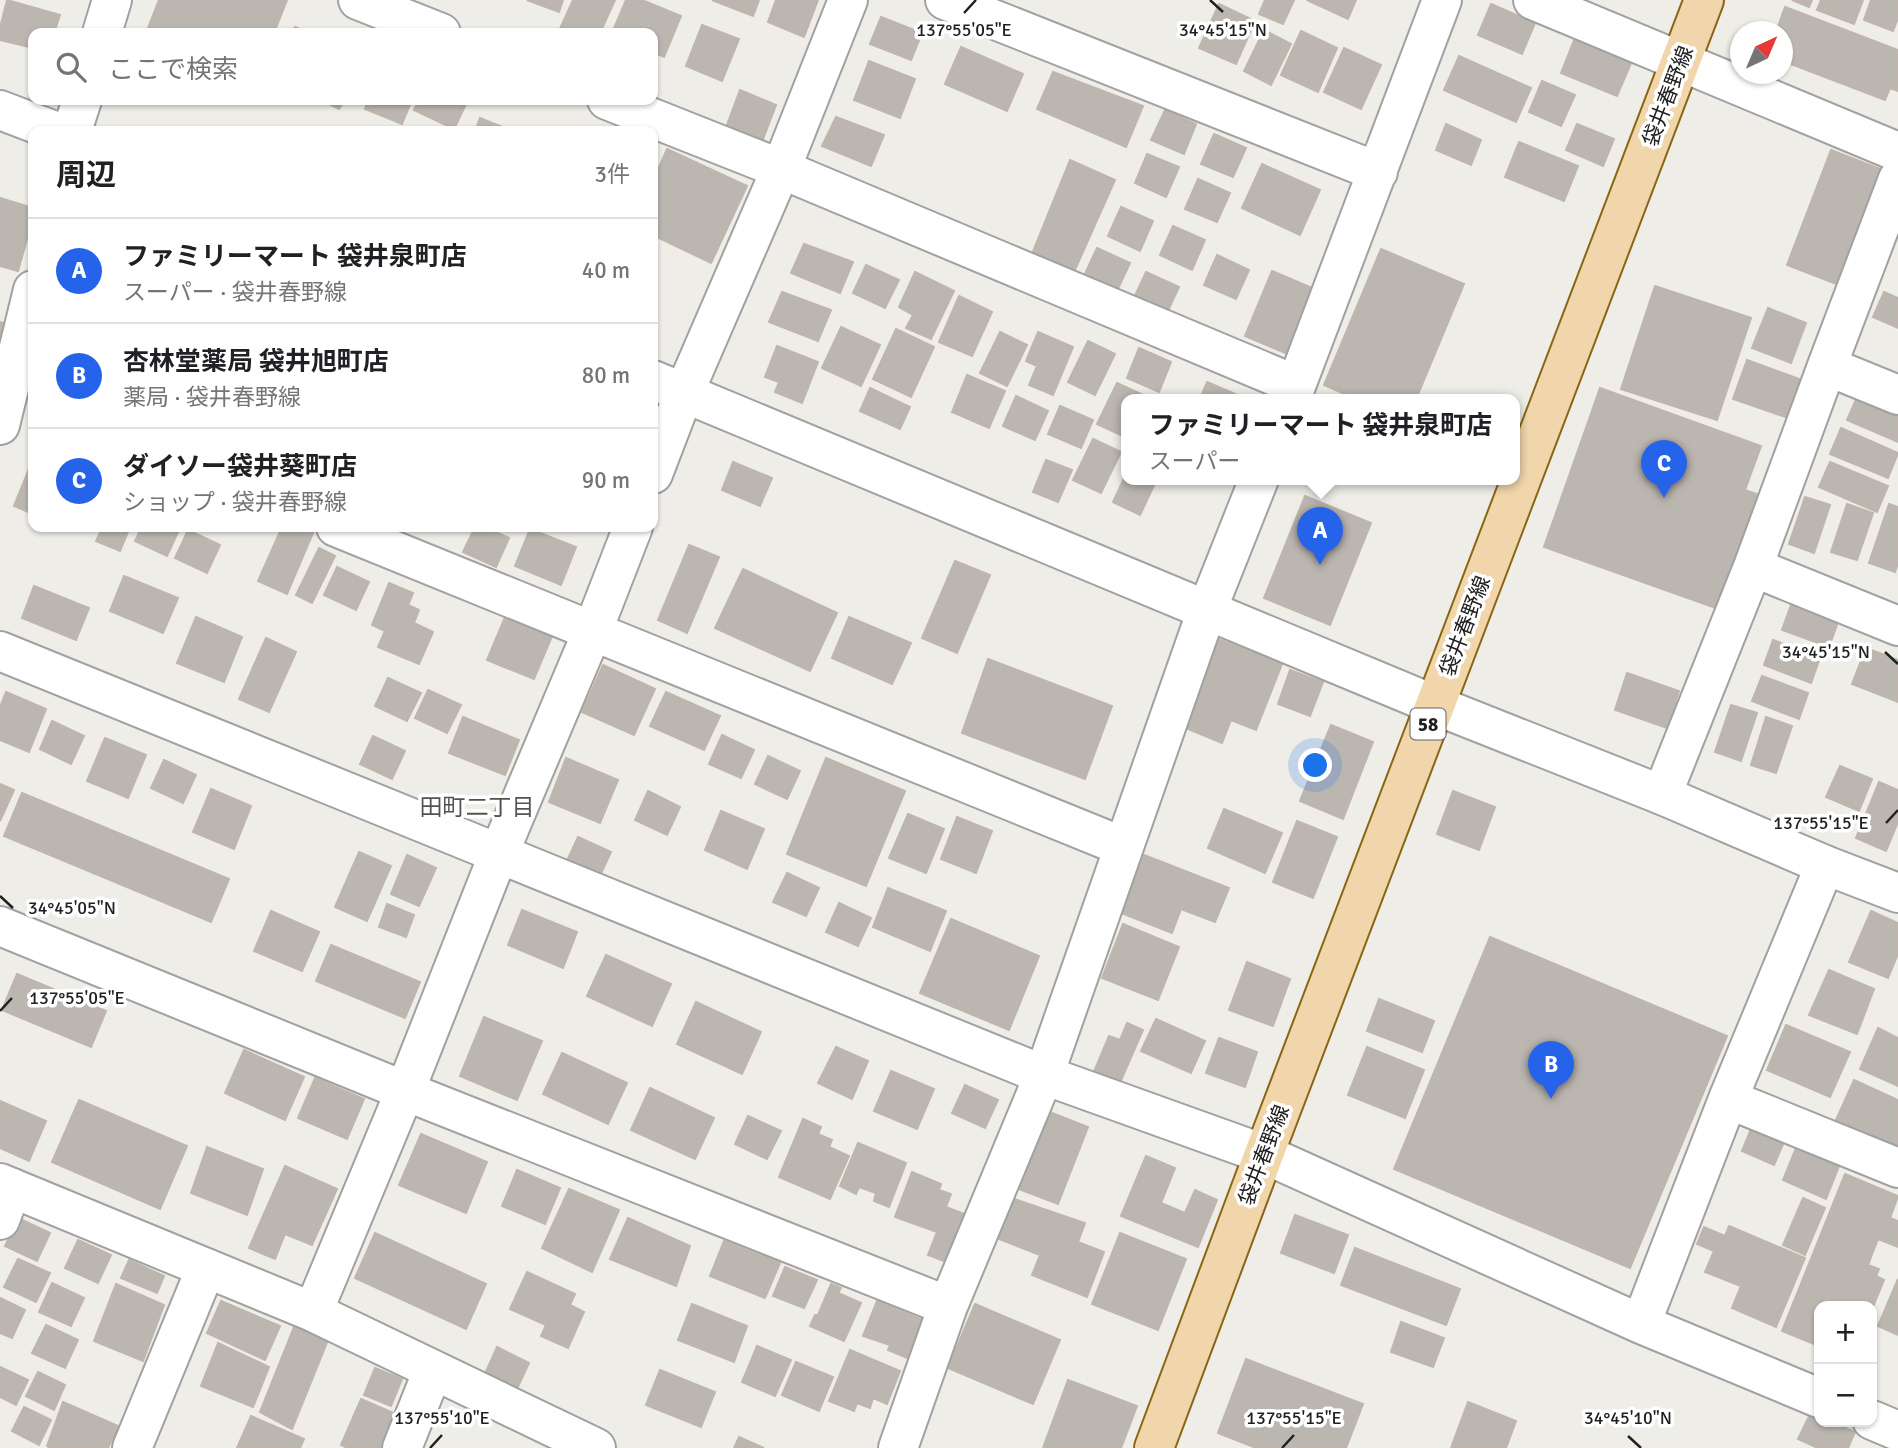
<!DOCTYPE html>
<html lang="ja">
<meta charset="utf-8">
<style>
body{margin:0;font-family:Signika,"Noto Sans JP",sans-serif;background:#f6f6f6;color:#202124}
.controls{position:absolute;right:21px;bottom:21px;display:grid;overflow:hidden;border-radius:14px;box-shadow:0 2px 5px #0004}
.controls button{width:63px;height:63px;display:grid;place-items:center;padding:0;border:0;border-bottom:2px solid #e0e0e0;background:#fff;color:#202124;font:35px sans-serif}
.compass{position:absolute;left:1730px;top:21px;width:63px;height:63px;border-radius:50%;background:#fff;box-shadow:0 2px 5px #0004;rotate:44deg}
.you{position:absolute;left:1316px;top:766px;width:24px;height:24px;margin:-18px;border:5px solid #fff;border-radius:50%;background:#1a73e8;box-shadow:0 0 0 10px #1a73e833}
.badge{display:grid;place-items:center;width:46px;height:46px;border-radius:50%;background:#2563eb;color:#fff;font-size:23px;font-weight:700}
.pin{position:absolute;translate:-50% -58px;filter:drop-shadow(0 2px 4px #0008)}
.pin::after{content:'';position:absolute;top:37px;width:24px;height:21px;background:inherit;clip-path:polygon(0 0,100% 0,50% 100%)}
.popup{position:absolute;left:1121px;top:394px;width:399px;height:91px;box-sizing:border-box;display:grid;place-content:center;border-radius:14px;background:#fff;filter:drop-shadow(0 2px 5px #0005);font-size:23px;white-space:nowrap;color:#757577}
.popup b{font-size:26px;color:#202124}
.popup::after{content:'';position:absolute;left:50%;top:100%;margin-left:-14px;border:14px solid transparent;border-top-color:#fff}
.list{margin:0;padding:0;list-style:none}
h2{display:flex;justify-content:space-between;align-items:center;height:91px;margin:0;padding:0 28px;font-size:30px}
h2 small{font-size:23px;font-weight:400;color:#757577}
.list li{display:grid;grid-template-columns:46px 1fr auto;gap:21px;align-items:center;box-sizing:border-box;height:105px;padding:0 28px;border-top:2px solid #e0e0e0}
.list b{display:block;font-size:26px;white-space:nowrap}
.list p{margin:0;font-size:23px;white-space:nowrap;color:#757577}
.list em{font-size:23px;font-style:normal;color:#757577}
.icon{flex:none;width:38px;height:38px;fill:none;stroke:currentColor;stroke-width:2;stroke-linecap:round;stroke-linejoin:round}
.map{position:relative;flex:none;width:1898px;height:1448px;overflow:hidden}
.search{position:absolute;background:#fff;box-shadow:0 2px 5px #0004;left:28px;top:28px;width:630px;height:77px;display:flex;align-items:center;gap:18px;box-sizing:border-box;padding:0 24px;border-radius:14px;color:#757577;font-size:26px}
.panel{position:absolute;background:#fff;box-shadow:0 2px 5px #0004;left:28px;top:126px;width:630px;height:406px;border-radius:14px}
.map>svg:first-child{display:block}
</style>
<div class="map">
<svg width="1898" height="1448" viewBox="0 0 1898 1448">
<rect width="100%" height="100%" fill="#efede8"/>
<path fill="#bcb6b1" stroke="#bfb5ac" stroke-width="2" d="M7,0L60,15L54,33H33V48L0,40V28Z
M159,0H287L274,33H146Z
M527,0H563L559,12Z
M573,0H615L600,33H563L559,31Z
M626,0H642L681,16L664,57L653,52V33H612Z
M712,0H759L753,16Z
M776,0H818L804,37L768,22Z
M1265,0H1294L1283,24L1259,14Z
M1307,0H1356L1348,19Z
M1792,0H1812L1809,7Z
M1821,0H1863L1854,24L1817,10Z
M1871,0H1898V18L1893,31L1864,20Z
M1219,4L1255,21L1236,64L1199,48Z
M1491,4L1535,23L1522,54L1478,35Z
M1785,7L1898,50V91L1890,88L1885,100L1783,61V32H1776Z
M881,17L922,33L911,60L870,44Z
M702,25L739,39L722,81L686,66Z
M295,27L308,33H292Z
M1264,30L1291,44L1271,85L1244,71Z
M1301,31L1337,48L1318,92L1281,75Z
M1575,38L1632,61L1617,96L1561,73Z
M961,47L1023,74L1007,111L945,84Z
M1344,48L1381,65L1361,109L1324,92Z
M1459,56L1531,88L1516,122L1444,90Z
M869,61L915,79L900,118L854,100Z
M1053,72L1143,106L1126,147L1037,109Z
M1542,81L1575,95L1561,126L1529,112Z
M740,90L776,105L760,147L724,133Z
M321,100H345L339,109Z
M368,100H412L402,124L365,109Z
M419,100H468L454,129L414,110Z
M1165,110L1196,124L1184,154L1151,140Z
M836,117L884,135L871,166L822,146Z
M480,118L512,131H475Z
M1446,124L1481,140L1471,165L1436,150Z
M1577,124L1614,139L1603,166L1566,150Z
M1214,134L1246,148L1233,177L1201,164Z
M1519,142L1578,166L1564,201L1505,177Z
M667,149L747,186L711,263L653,235V181Z
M1831,150L1888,172L1844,287L1787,265Z
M1147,154L1179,167L1166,197L1135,183Z
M1070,160L1115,180L1074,272L1032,254Z
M1262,164L1320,190L1300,235L1242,208Z
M1198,179L1230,193L1217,222L1185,209Z
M0,198L33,208V218L18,271L0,266Z
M1121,207L1153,221L1140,251L1108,236Z
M1173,226L1205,240L1192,270L1160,255Z
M804,244L853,262L840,293L791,273Z
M1097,248L1130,263L1117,291L1084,276Z
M1381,249L1464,284L1416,399H1356L1324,385Z
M1217,255L1249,270L1236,299L1204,285Z
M866,265L899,280L885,308L853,293Z
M1272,271L1317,290L1290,355L1245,336Z
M915,272L954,291L931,339L906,328L913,315L899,307Z
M1146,272L1179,287L1166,315L1133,300Z
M1655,286L1751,318L1717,420L1621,389Z
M782,292L831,310L818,341L769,322Z
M1884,292L1898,298V328L1873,317Z
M959,296L992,312L972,356L939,342Z
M1768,308L1806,323L1791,363L1752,348Z
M0,322L9,325L0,355Z
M841,327L880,345L861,386L822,368Z
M896,329L934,347L911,397L873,379Z
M1000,332L1027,345L1007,386L980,373Z
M1038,332L1073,347L1053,395L1029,385L1037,366L1026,361Z
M1088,341L1115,354L1095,395L1068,382Z
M777,346L818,362L802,403L775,392L779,382L765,377Z
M1139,348L1171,362L1159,392L1127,378Z
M1747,360L1805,381L1791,419L1733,399Z
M967,375L1005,391L989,428L952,412Z
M1207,382L1247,399H1200Z
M1117,383L1145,396L1143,399H1126L1125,437L1097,424Z
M870,388L910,407L900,429L860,411Z
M1600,388L1761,446L1745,490L1765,497L1724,611L1544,547Z
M1858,395L1898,412V442L1847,420Z
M1016,396L1048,411L1035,440L1003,426Z
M1060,406L1093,420L1081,448L1048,434Z
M1841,428L1898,453L1888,478L1830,454Z
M1093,439L1121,452L1101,493L1073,480Z
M33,459V514L14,506Z
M1046,460L1072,470L1058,502L1033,492Z
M733,462L772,478L760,506L722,490Z
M1830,462L1888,486L1877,512L1819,487Z
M1126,474V479H1157L1140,515L1113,502Z
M1305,496L1371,523L1330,625L1264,598Z
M1805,497L1830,505L1814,553L1789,544Z
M1847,504L1873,513L1857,560L1831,552Z
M1889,504L1898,507V563L1895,572L1869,563Z
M103,527H130L120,551L96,541Z
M142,527H179L180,528L167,556L135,541Z
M282,527H298L313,533L287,594L258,581Z
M475,527H484L509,538L496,567L463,552Z
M530,529L576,547L561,585L515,566Z
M188,530L220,545L207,573L175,558Z
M689,545L719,557L687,633L658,620Z
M319,548L335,556L312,603L296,595Z
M955,561L990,575L957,653L922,638Z
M337,567L369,582L356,610L324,595Z
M743,569L837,613L810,671L715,628Z
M124,576L178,598L163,633L110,611Z
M389,583L413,593L408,605L419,610L414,623L433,632L419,664L378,647L385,631L372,625Z
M34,586L89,608L76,640L22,618Z
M1791,605L1838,622L1829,647L1782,630Z
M508,610L555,629L534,679L487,660Z
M196,617L242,637L224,682L177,663Z
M849,617L911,643L892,684L832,658Z
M266,638L296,652L269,712L239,699Z
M1218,639L1282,664L1256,730L1231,720L1222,743L1183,727Z
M1773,640L1820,658L1811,683L1764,665Z
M1866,648L1898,660V702L1852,684Z
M988,659L1112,706L1085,779L962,733Z
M603,665L655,689L634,735L582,712Z
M1290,670L1323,682L1310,716L1278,704Z
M1627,673L1679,691L1667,728L1615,710Z
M1762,676L1808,693L1799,719L1752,701Z
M388,678L421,693L407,721L375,706Z
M428,690L461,705L447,733L415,718Z
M6,692L46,709L29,752L0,740V707Z
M666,692L720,716L704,750L650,726Z
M1731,705L1757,713L1741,761L1715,752Z
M463,717L519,740L505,775L449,753Z
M1766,717L1792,726L1776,773L1751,765Z
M52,721L84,736L71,764L40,749Z
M1331,725L1373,742L1343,819L1300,801Z
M722,735L754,750L741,778L709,764Z
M373,736L405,751L392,779L360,764Z
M105,738L146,755L128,798L87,781Z
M768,756L800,771L787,799L755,784Z
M566,758L618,780L600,823L549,802Z
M826,758L905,791L866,886L787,854Z
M164,760L196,775L183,803L151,788Z
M1840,766L1872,779L1859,811L1826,797Z
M1879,782L1898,790V822L1886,851L1856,838Z
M0,784L14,790L0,821Z
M211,789L251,806L234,849L193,832Z
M648,791L680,807L667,835L635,820Z
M1453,791L1495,807L1479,850L1437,834Z
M22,793L229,879L211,922L4,836Z
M1224,809L1282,833L1265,873L1208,848Z
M721,811L764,829L747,869L705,850Z
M908,814L944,829L926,873L889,858Z
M957,817L992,831L976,873L941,859Z
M1297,821L1337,837L1313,898L1273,882Z
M578,837L611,852L598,880L565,865Z
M359,852L391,866L367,921L335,907Z
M407,855L436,868L419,906L391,894Z
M1144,855L1229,888L1215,922L1181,909L1172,933L1121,913Z
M787,873L819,888L806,916L773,902Z
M888,888L946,911L930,951L873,927Z
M839,903L871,918L858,946L826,932Z
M387,904L414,915L406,937L379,927Z
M522,910L577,932L563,968L508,945Z
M271,911L319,932L302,971L254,951Z
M1871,911L1898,923V954L1888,978L1849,962Z
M951,919L1039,956L1009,1030L920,993Z
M1123,924L1179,947L1158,1000L1102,978Z
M1490,937L1727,1036L1630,1268L1394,1169Z
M331,945L420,982L405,1018L316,981Z
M606,955L671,984L652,1026L587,996Z
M1247,962L1290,979L1273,1026L1229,1010Z
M1829,970L1874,989L1857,1034L1809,1015Z
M17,974L106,1011L91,1047L2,1010Z
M1379,999L1434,1021L1422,1052L1367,1031Z
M696,1002L761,1032L742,1074L677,1044Z
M484,1017L542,1041L517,1100L460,1076Z
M1156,1019L1205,1041L1191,1073L1141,1051Z
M1127,1023L1143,1030L1119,1085L1093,1074L1109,1036L1120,1040Z
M1786,1025L1850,1052L1830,1097L1767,1070Z
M1878,1028L1898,1038V1086L1860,1069Z
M1219,1038L1257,1052L1245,1087L1206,1073Z
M836,1047L868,1061L852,1099L818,1083Z
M1367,1047L1424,1070L1405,1118L1348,1095Z
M244,1050L304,1077L285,1120L225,1093Z
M562,1053L627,1083L608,1124L543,1094Z
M891,1071L934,1089L917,1129L874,1111Z
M315,1078L364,1099L347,1139L298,1118Z
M1854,1080L1898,1100V1144L1896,1148L1836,1120Z
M965,1085L998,1100L985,1128L952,1113Z
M650,1088L714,1118L695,1159L631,1130Z
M79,1100L187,1146L160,1209L52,1162Z
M0,1101L46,1121L29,1161L0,1148Z
M1047,1111L1088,1127L1058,1204L1016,1188Z
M748,1116L781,1131L767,1159L735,1144Z
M803,1119L821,1127L818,1134L832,1140L829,1147L849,1156L830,1199L779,1177Z
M1755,1119L1788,1133L1774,1165L1742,1151Z
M421,1134L487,1162L466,1213L399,1185Z
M858,1143L906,1163L889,1207L874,1201L876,1193L859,1187L856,1194L840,1186Z
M1798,1143L1841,1161L1826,1199L1783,1180Z
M207,1147L263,1169L247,1215L191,1193Z
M1146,1156L1175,1168L1161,1203L1185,1213L1195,1190L1217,1200L1198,1247L1121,1216Z
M285,1166L337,1189L312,1245L285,1234L275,1259L249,1248Z
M517,1170L560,1188L545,1224L502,1206Z
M912,1172L941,1184L939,1190L951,1194L946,1207L967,1215L949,1263L928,1255L937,1232L895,1217Z
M1845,1174L1898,1196L1890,1218L1898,1221V1247L1878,1239L1868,1265L1879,1269L1876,1276L1884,1280L1872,1309V1306H1819V1346L1782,1331Z
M569,1189L619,1210L592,1272L542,1248Z
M1803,1198L1825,1208L1805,1255L1783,1245Z
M1014,1199L1085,1223L1078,1242L1104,1252L1087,1297L1032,1275L1040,1255L999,1239Z
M1295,1215L1348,1235L1334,1273L1281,1253Z
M18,1218L50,1233L37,1261L5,1246Z
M628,1218L690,1246L676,1286L610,1259Z
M1729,1226L1805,1258L1776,1327L1732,1308L1741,1286L1705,1272L1714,1251L1697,1244L1704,1227L1725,1236Z
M375,1233L486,1284L466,1329L355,1278Z
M1120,1233L1186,1259L1158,1330L1092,1304Z
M78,1240L111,1255L98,1283L65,1268Z
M724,1241L780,1263L765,1298L710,1276Z
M1355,1248L1460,1289L1446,1325L1341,1285Z
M18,1259L50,1273L36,1302L4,1287Z
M129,1260L164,1276L157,1293L121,1278Z
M785,1267L817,1280L804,1308L773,1296Z
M527,1272L575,1294L570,1305L584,1312L568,1348L541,1336L546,1325L510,1309Z
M1898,1279V1335L1878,1326Z
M52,1283L84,1298L71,1326L39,1312Z
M116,1284L164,1305L143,1361L94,1341Z
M831,1284L841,1288L838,1293L861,1303L844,1341L810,1326L815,1315H818Z
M0,1298L25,1310L12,1338L0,1333Z
M221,1301L280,1326L265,1360L207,1333Z
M877,1301L923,1320L907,1358L888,1350L890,1345L863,1336Z
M692,1304L747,1326L734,1362L678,1340Z
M975,1304L1060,1340L1033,1404L948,1368Z
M1401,1322L1444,1338L1433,1367L1391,1352Z
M46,1325L78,1340L65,1368L32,1353Z
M294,1327L328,1340L292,1429L260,1412Z
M218,1343L269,1367L253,1407L201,1386Z
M757,1346L791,1360L775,1396L742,1382Z
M497,1347L529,1363L516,1391L484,1376Z
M850,1350L900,1371L887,1404L873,1398L870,1408L857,1403L854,1411L829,1401Z
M1246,1359L1363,1404L1346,1448H1256L1218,1433Z
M796,1362L833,1377L819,1411L782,1395Z
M0,1367L28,1380L16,1405L0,1397Z
M375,1368L402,1379L391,1406L364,1395Z
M660,1370L715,1392L701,1427L646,1405Z
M38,1372L65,1385L54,1410L26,1396Z
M1068,1380L1137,1406L1121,1448H1043Z
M361,1399L398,1415L384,1448H348L341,1445Z
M63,1402L118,1426L108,1448H50L47,1446Z
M1468,1402L1516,1421L1506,1448H1451Z
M24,1407L51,1420L39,1445L12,1431Z
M1811,1412L1819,1416V1422H1832L1855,1432L1848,1448H1818L1798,1439Z
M251,1416L304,1439L300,1448H237Z
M739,1437L764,1448H734Z"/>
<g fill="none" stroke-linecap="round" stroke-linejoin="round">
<g stroke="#a1a1a1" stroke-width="42">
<path id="minor" d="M358,0L441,33
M945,0L1378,172
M1533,0L1898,152
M102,33L112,0
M607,100L781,169L1296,385
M72,131L82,100
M1827,366L1898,395
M1291,399L1442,0
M0,425L33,290
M336,527L1124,847
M1753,567L1898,626
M0,651L1044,1075L1264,1154L1641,1324L1819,1398
M1662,795L1753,567L1827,366L1898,179
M0,926L405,1091L948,1306
M1728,1099L1898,1168
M0,1220L12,1188
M1641,1324L1728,1099L1825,865
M1872,1420L1898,1431
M132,1448L206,1268
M402,1448L433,1370
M898,1448L948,1306L1044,1075L1207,610L1259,479"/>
</g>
<g stroke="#a1a1a1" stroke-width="42">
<path id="tertiary" d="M0,110L55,131
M653,380L1435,705L1662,795L1825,865L1898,893
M653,474L684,393L781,169L848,0
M0,1183L313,1312L596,1448
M313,1312L405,1091L499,853L593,630L633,527"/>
</g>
<g stroke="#896613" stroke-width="42">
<path id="primary" d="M1154,1448L1264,1154L1704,0"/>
</g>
<use href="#minor" stroke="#fff" stroke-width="38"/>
<use href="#tertiary" stroke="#fff" stroke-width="38"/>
<use href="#primary" stroke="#f1d5ab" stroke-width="38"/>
</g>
<path fill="none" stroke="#202020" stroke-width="2.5" d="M1210,0L1223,12M964,13L976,0M1885,652L1898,664M1886,823L1898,810M0,896L13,908M0,1011L12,998M1628,1436L1641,1448M430,1448L442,1435M1282,1448L1294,1435"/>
<g text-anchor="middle" stroke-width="7" stroke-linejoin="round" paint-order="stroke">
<rect fill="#fff" stroke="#636363" stroke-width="2" x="1410.5" y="708.5" width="35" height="31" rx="5"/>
<g font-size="19" font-weight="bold" fill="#202020">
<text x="1428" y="731">58</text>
</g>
<g font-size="21" fill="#202020" stroke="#fff">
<text transform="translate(1668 96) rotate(-69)" y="7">袋井春野線</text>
<text transform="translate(1465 626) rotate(-69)" y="7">袋井春野線</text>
<text transform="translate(1264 1155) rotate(-69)" y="7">袋井春野線</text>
</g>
<g font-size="23" fill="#535353" stroke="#fff">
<text x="477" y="815">田町二丁目</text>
</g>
</g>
<g font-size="18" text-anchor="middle" fill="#202020" stroke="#fff" stroke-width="7" stroke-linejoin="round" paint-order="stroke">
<text x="1223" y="36">34°45'15"N</text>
<text x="964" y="36">137°55'05"E</text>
<text x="1826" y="658">34°45'15"N</text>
<text x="1821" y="829">137°55'15"E</text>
<text x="72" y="914">34°45'05"N</text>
<text x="77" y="1004">137°55'05"E</text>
<text x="442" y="1424">137°55'10"E</text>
<text x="1294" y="1424">137°55'15"E</text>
<text x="1628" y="1424">34°45'10"N</text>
</g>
</svg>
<div class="controls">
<button>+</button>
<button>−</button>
</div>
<svg class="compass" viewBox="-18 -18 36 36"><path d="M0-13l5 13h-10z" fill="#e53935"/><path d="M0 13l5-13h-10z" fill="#757577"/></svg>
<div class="you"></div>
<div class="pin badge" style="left:1320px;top:565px">A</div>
<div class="popup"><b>ファミリーマート 袋井泉町店</b>スーパー</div>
<div class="pin badge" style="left:1551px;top:1099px">B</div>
<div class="pin badge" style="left:1664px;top:498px">C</div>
<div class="search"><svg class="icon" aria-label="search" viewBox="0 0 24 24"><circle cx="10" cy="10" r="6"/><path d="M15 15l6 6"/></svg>ここで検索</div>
<section class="panel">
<h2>周辺<small>3件</small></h2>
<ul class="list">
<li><span class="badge">A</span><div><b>ファミリーマート 袋井泉町店</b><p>スーパー · 袋井春野線</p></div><em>40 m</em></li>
<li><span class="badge">B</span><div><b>杏林堂薬局 袋井旭町店</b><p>薬局 · 袋井春野線</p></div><em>80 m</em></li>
<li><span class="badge">C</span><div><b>ダイソー袋井葵町店</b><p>ショップ · 袋井春野線</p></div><em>90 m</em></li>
</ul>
</section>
</div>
